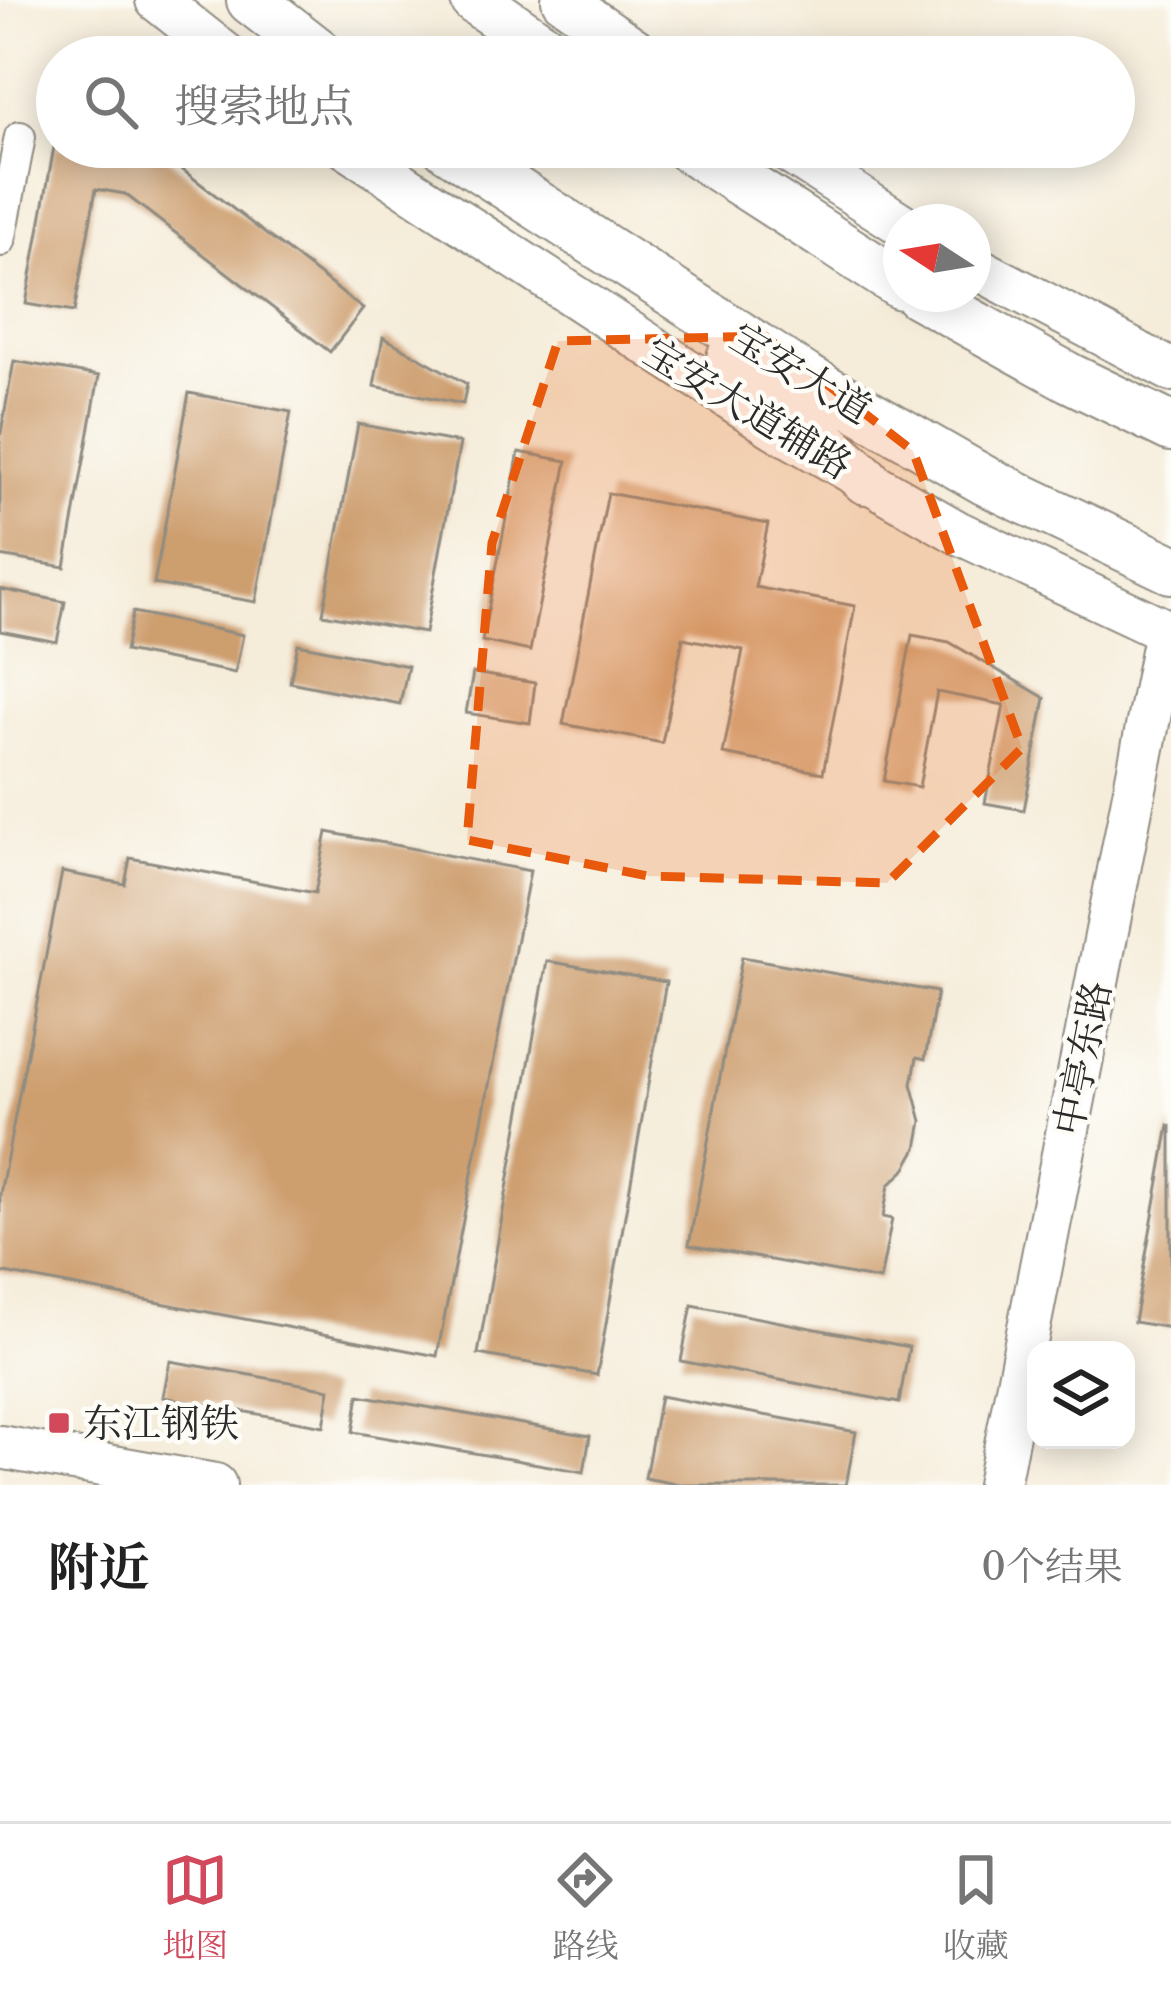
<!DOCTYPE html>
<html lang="zh">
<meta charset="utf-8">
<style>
body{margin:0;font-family:"Libre Caslon Text","Noto Serif SC",serif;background:#f6f6f6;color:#222}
.controls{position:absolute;right:36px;bottom:36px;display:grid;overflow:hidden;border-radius:24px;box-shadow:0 6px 30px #0003}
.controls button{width:108px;height:108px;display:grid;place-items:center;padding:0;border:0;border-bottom:3px solid #e0e0e0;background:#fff;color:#222;font:60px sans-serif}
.compass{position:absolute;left:883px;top:204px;width:108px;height:108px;border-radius:50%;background:#fff;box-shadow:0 6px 30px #0003;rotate:282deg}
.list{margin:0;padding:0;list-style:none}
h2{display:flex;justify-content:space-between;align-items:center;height:156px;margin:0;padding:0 48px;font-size:51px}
h2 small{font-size:39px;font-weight:400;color:#767676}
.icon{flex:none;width:66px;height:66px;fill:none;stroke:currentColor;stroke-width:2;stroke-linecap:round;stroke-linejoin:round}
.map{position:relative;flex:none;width:1171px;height:1485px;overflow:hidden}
.search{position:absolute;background:#fff;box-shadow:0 6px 30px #0003;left:36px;right:36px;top:36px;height:132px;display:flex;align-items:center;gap:30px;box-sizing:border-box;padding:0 42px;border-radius:66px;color:#767676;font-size:45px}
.sheet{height:336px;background:#fff}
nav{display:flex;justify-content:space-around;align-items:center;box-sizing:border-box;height:168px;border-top:3px solid #e0e0e0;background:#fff;font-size:33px;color:#767676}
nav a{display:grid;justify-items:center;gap:6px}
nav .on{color:#d1495b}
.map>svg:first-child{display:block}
</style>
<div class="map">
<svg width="1171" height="1485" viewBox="0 0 1171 1485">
<rect width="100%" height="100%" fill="#fdfcf7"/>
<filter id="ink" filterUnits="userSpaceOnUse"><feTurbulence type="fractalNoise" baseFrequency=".00833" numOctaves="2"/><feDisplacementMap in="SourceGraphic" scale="24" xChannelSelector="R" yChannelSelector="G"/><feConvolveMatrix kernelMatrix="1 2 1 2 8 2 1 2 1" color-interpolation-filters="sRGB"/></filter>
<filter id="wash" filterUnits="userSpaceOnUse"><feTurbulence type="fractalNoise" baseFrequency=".004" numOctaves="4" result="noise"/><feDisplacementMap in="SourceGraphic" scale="48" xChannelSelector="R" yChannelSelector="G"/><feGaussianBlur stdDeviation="2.7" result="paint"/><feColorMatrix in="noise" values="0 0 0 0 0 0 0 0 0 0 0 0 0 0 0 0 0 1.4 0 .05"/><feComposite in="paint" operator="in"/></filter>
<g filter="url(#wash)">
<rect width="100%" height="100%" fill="#f5ecd9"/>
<g id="blocks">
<path fill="#cd9e6e" d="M54,147H153L363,309L330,352L125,194L96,189L74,312L26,304Z
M383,337L467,384L463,404L374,386Z
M14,361L99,376L65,567L0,556V438Z
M189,393L291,412L256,602L154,584Z
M358,424L460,443L425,633L323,614Z
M519,452L567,461L530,651L482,641Z
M608,493L768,524L755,587L855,606L823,773L723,754L743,650L683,638L662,743L563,724Z
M0,589L65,602L57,642L0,631Z
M133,612L243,635L235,673L125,651Z
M912,635L949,642L1045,698L1024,810L985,803L1004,705L937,692L919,787L884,781Z
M298,644L408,666L400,704L290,682Z
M473,673L535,683L530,723L466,713Z
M327,832L530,871L437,1356L0,1272V1194L62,872L125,884L130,858L315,893Z
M742,957L937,992L925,1059L917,1057L912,1084L922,1121L917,1148L904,1171L889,1185L883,1217L892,1219L880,1280L689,1245Z
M547,961L666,982L597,1375L478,1354Z
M1169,1125L1171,1126V1328L1134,1322Z
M692,1305L909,1347L899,1403L681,1361Z
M170,1361L330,1389L324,1426L163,1397Z
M359,1395L590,1436L584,1472L353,1432Z
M660,1396L856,1432L846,1485H681L645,1478Z"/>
</g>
</g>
<g filter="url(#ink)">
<use href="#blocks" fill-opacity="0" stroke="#908c82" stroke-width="3"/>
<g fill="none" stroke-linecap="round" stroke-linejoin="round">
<g stroke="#908c82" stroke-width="34">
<path id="street" d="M0,241L20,137"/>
</g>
<g stroke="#908c82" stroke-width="46">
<path id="secondary" d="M157,0L229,57
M563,0L646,57
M346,147L774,427L957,532L1171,633
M781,147L901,224
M973,266L1171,370
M0,1447L215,1485
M998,1485L1166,631"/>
</g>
<g stroke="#908c82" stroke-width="52">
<path id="primary" d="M251,0L324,57
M475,0L557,57
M447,147L804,377L984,480L1171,569
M687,147L901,285
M918,294L1070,378L1171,427
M731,358L866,480"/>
</g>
<use href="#street" stroke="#fff" stroke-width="30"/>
<use href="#secondary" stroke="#fff" stroke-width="42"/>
<use href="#primary" stroke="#fff" stroke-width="48"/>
</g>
</g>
<path fill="#e8590c" fill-opacity="0.2" stroke="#e8590c" stroke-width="9" stroke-dasharray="24 15" stroke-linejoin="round" d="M765,336L913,451L1022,748L887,883L648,876L467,840L492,543L558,341Z"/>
<rect fill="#d1495b" stroke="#fdfcf7" stroke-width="4.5" x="47" y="1411" width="24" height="24" rx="6"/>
<g text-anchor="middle" stroke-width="9" stroke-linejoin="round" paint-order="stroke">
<g font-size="39" fill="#2b2b2b" stroke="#fdfcf7">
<text transform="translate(801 373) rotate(31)" y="14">宝安大道</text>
<text transform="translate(748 408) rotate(31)" y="14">宝安大道辅路</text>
<text transform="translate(1082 1058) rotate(-79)" y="14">中亭东路</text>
</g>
<g font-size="39" fill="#2b2b2b" stroke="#fdfcf7" text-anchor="start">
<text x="83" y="1437">东江钢铁</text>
</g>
</g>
</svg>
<div class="controls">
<button><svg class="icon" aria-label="layers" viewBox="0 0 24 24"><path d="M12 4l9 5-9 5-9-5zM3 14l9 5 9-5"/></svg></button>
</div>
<svg class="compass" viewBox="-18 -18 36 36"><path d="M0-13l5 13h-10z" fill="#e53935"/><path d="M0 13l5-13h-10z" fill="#767676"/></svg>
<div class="search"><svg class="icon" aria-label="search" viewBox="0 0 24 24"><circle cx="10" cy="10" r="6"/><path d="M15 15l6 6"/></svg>搜索地点</div>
</div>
<section class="sheet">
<h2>附近<small>0个结果</small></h2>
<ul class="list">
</ul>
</section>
<nav>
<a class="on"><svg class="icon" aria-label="map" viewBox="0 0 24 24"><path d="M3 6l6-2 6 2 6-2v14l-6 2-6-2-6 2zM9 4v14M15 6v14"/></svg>地图</a>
<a><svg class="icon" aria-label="directions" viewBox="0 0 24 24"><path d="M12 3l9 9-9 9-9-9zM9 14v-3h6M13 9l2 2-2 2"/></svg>路线</a>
<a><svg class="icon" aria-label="saved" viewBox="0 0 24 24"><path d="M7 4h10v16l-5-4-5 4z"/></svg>收藏</a>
</nav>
